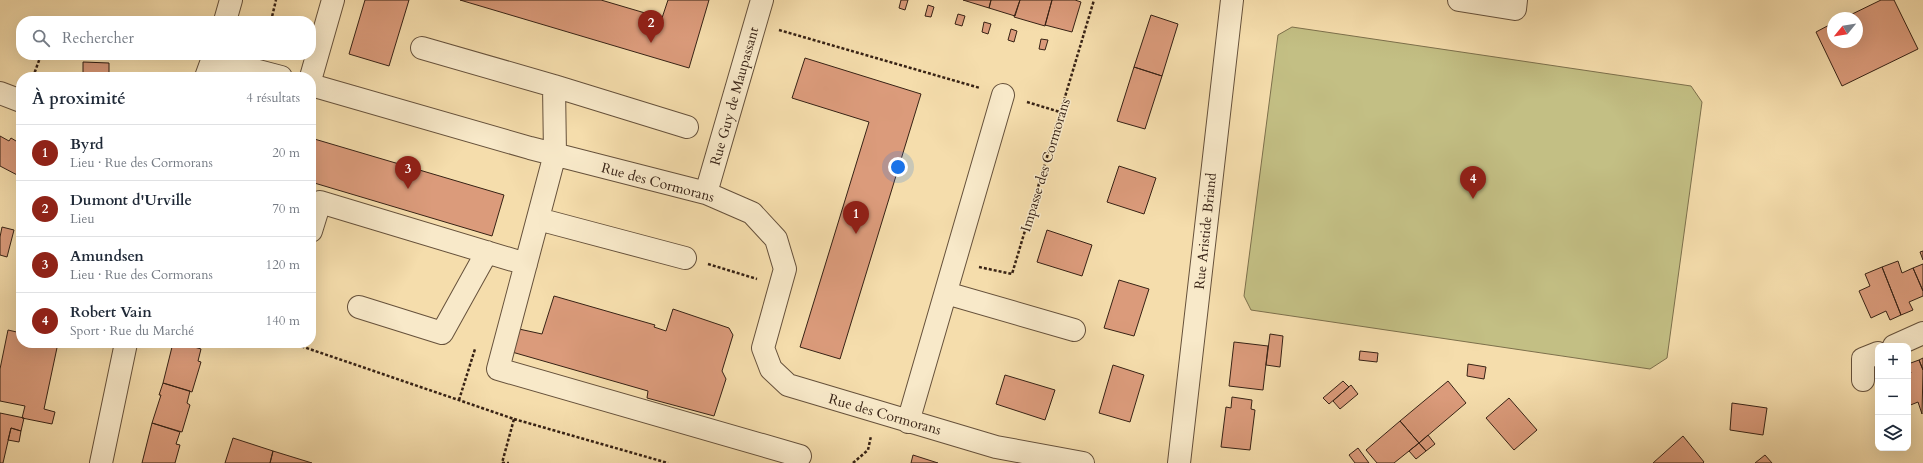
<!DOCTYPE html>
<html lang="fr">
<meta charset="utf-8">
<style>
body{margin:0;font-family:Cardo,serif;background:#f2f2f3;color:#1f2937}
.controls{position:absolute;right:12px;bottom:12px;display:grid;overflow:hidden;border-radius:8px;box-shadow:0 4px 16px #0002}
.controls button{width:36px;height:36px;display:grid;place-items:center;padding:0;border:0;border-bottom:1px solid #e0e1e3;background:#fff;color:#1f2937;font:20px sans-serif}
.compass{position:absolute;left:1827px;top:12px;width:36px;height:36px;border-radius:50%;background:#fff;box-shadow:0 4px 16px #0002;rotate:240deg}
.you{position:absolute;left:898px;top:167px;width:14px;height:14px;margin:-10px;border:3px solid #fff;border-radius:50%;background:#1a73e8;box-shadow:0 0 0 6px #1a73e833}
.badge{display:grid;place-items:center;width:26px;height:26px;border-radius:50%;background:#8f2418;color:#fff;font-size:13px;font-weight:700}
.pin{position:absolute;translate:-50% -33px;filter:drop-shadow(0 1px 2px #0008)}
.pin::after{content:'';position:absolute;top:21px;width:14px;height:12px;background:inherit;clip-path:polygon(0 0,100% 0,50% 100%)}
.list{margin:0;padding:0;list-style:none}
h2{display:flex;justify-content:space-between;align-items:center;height:52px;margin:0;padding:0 16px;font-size:17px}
h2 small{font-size:13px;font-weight:400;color:#747a83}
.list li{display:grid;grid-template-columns:26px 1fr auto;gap:12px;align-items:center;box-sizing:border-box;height:56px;padding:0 16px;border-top:1px solid #e0e1e3}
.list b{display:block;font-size:15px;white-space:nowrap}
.list p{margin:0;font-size:13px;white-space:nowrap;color:#747a83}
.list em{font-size:13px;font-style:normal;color:#747a83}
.icon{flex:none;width:22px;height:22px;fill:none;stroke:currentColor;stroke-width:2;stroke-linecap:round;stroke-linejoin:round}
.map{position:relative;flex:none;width:1923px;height:463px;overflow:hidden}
.search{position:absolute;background:#fff;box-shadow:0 4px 16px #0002;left:16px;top:16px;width:300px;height:44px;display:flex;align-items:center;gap:10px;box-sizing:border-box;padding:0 14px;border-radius:16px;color:#747a83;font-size:15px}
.panel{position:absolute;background:#fff;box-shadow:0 4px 16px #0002;left:16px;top:72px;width:300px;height:276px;border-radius:16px}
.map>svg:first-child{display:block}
</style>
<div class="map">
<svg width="1923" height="463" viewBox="0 0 1923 463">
<rect width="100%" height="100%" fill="#f5ddac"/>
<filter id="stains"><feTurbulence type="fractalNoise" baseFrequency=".005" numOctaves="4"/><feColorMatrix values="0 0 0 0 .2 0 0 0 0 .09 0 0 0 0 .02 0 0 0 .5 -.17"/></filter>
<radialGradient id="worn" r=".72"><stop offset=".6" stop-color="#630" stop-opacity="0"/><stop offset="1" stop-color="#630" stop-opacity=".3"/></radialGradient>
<path fill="#c3bf84" stroke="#7d704c" d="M1292,27L1691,86L1702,102L1667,358L1650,369L1251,310L1244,296L1278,35Z"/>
<path fill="#db9b7b" stroke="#372215" d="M365,0H409L389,66L349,54Z
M460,0H601L662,18L668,0H709L689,68Z
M901,0H908L905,10L899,8Z
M963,0H991L989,8Z
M991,0H1020L1015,16L989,8Z
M1020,0H1052L1045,26L1014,17Z
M1052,0H1075L1081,2L1072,32L1045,25Z
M1881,0H1894L1918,49L1842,86L1816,32L1833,23V42H1857V18H1844Z
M928,5L934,7L931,17L925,16Z
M958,14L965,16L962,26L955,24Z
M1151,15L1178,24L1162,76L1134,67Z
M984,22L991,24L988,34L982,32Z
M1011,29L1017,31L1014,42L1008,40Z
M1041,39L1048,40L1045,50L1039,49Z
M805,58L921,94L840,359L800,347L869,122L792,98Z
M83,62L109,63V77H83Z
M1134,67L1162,76L1145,129L1117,121Z
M0,136L9,141L11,138L21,144V177L0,166Z
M311,138L504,195L492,236L311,182Z
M1119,166L1156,178L1144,214L1107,202Z
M2,227L14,230L7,257L0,255V237Z
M1047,230L1092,245L1082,276L1037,262Z
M1923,251V260L1920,252Z
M1898,261L1902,273L1913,268L1923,291V296L1909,302L1913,310L1901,315L1882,267Z
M1923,264V291L1913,268Z
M1882,267L1901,315L1890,320L1886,311L1871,318L1859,291L1870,286L1865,274Z
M1119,280L1149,289L1134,336L1104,328Z
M554,296L655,325L654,327L666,331L673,309L729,328L733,335L722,371L726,379L714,416L647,398L648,391L512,352L519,329L542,334Z
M8,330L21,333V343H58L44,409L55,412L52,424L22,418L25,406L0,401V369Z
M1270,334L1283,336L1280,367L1266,365Z
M1234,342L1268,346L1263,390L1229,386Z
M173,343H181L201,349L198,361L201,362L192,392L163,383Z
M1360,351L1378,353L1377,362L1359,360Z
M1923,358V370L1919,360Z
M1919,360L1923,370L1922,414L1918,402L1908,406V374L1911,373L1908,364Z
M1468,364L1486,367L1484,379L1467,376Z
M1113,365L1144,375L1130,422L1099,413Z
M1005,375L1055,390L1045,420L996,404Z
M1343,381L1349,387L1329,404L1323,398Z
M1448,381L1466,403L1419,443L1400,421Z
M163,383L190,391L187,403L190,405L182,432L152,423L161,395H159Z
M1351,385L1358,394L1340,409L1333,401Z
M1232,397L1252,400L1251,409L1255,410L1250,450L1221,447L1226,407L1231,408Z
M1509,398L1537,430L1514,450L1486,418Z
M1732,403L1767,408L1763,435L1730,430Z
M0,413L24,418L21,431L11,428L3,463H0Z
M1400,421L1419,443L1394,463H1377L1366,450Z
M152,423L180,432L176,444L180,445L175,463H142Z
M11,428L21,431L19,442L8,440Z
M1428,435L1435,444L1426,451L1419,443Z
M1683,436L1704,462L1703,463H1653Z
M233,438L273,451L270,463H225Z
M1419,443L1426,451L1416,459L1409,451Z
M1358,448L1369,463H1355L1349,455Z
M273,451L312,463H270Z
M913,455L938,463H911Z
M1765,455L1772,463H1755Z"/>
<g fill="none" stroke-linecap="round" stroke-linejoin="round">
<g stroke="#66513b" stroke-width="24">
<path id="minor" d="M1459,0L1515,9L1516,0
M225,21L231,0
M422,48L554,86L555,154L498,369L800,456
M212,59L281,77
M206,77L214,55
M311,77L333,0
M311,85L530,148L706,193L752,213L776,239L785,269L763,348L771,369L788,385L996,447L1083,463
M554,86L687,127
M0,93L21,101
M706,193L762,0
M538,219L685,258
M311,231L320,202L526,264
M946,293L1074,330
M359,307L442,333L487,252
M1894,346L1923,333
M1863,380V359L1878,353
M908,422L1003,95
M101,463L126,343
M1179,463L1232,0"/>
</g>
<path stroke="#372215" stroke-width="2.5" stroke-dasharray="3 2" stroke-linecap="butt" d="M271,21L276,0
M779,30L980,88
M33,77L41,55
M1027,102L1060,112
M708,264L757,279
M979,267L1012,274L1094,0
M292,343L514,419L502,463
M459,400L475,349
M514,419L668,463
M502,463H509
M853,463L868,450L871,436"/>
<use href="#minor" stroke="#f8e9c9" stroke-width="22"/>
</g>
<g text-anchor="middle" stroke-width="3" stroke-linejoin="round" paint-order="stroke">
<g font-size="14" fill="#372215" stroke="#f8e9c9">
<text transform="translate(734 96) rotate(-74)" y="5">Rue Guy de Maupassant</text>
<text transform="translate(1045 165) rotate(-73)" y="5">Impasse des Cormorans</text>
<text transform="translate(658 182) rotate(15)" y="5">Rue des Cormorans</text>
<text transform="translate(1205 231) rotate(-84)" y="5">Rue Aristide Briand</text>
<text transform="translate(885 414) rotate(16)" y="5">Rue des Cormorans</text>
</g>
</g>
<rect width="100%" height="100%" filter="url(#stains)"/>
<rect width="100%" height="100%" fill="url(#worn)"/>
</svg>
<div class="controls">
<button>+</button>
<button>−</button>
<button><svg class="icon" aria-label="layers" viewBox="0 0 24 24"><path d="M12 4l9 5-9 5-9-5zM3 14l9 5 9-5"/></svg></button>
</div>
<svg class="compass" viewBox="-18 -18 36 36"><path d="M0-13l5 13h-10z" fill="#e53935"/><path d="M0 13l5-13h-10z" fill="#747a83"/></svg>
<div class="you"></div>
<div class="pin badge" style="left:856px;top:234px">1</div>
<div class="pin badge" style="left:651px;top:43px">2</div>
<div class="pin badge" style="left:408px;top:189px">3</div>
<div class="pin badge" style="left:1473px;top:199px">4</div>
<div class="search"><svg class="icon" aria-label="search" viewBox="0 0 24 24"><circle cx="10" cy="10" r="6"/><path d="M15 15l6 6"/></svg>Rechercher</div>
<section class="panel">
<h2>À proximité<small>4 résultats</small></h2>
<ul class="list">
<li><span class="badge">1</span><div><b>Byrd</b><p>Lieu · Rue des Cormorans</p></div><em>20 m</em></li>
<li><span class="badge">2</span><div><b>Dumont d'Urville</b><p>Lieu</p></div><em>70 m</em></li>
<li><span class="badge">3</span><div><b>Amundsen</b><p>Lieu · Rue des Cormorans</p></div><em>120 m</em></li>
<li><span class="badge">4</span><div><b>Robert Vain</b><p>Sport · Rue du Marché</p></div><em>140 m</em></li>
</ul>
</section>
</div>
